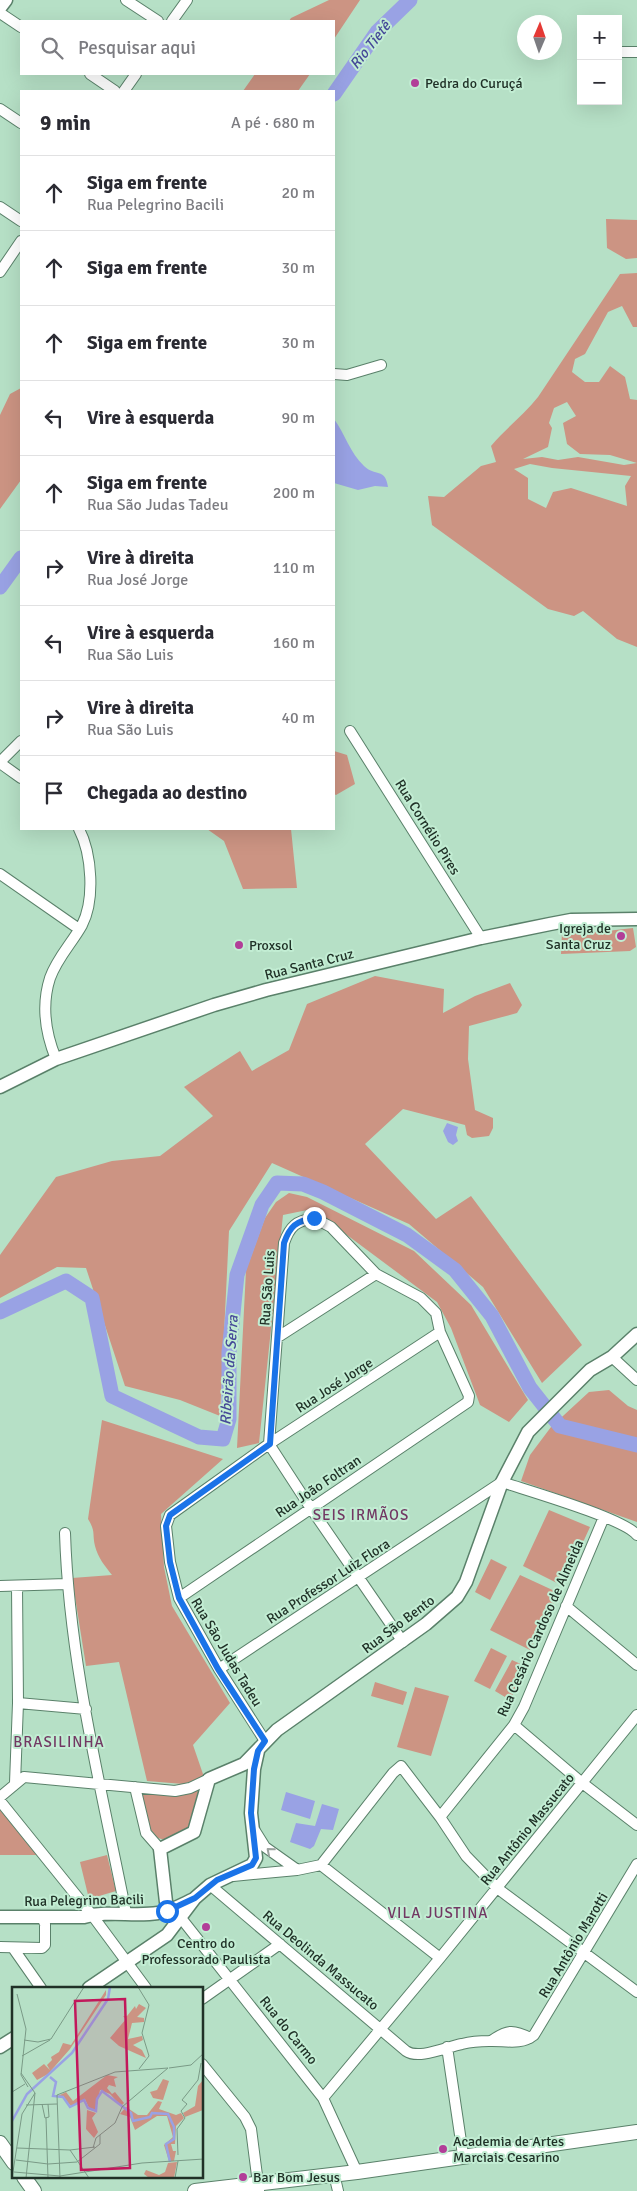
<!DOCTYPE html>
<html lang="pt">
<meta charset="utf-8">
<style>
body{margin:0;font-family:Signika,sans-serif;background:#f7f7f7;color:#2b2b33}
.controls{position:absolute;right:15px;top:15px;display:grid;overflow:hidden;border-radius:0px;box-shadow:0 5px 20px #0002}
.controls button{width:45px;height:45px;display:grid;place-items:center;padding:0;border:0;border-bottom:1px solid #e1e1e2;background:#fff;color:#2b2b33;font:25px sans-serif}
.compass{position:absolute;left:517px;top:15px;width:45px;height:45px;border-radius:50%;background:#fff;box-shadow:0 5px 20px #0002;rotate:2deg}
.stop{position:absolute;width:15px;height:15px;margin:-11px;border:4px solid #1a73e8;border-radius:50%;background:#fff}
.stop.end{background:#1a73e8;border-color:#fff;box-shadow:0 1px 5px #0008}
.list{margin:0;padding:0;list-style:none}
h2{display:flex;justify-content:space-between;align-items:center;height:65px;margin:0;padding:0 20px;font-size:21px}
h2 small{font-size:16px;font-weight:400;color:#7c7c81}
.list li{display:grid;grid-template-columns:32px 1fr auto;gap:15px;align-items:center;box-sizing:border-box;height:75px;padding:0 20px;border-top:1px solid #e1e1e2}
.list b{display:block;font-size:19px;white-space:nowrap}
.list p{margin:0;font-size:16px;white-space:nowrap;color:#7c7c81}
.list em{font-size:16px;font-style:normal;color:#7c7c81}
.icon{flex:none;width:28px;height:28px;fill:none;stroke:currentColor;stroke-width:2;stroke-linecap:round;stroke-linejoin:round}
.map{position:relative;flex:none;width:637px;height:2191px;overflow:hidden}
.search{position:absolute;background:#fff;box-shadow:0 5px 20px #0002;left:20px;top:20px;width:315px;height:55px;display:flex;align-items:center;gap:12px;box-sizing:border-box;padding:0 18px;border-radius:0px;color:#7c7c81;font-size:19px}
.panel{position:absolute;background:#fff;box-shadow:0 5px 20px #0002;left:20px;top:90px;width:315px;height:740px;border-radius:0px}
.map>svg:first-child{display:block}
</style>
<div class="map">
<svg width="637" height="2191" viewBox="0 0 637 2191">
<rect width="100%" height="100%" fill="#b6e0c6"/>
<path fill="#cc9483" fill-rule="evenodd" d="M329,0H360L334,39V21H289L291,18Z
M255,74H310L298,91H243Z
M606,219L637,220V258L626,259L607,248Z
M637,273V327H633L622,306L608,312L585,354L575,359L572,372L585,382H599L610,366L625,377L630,399L637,400V647L617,639L583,611L574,616L548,609L432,525L428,496L444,497L481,466L496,462L491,446C506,428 524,415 538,397L620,274ZM567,402L576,416L563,423L567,444L580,454L610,455L637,463L624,465L578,457L558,460L542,457L523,459L548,447L552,428L549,423L554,408ZM530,464L552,468L631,476L625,486L627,506L571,488L553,492L546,508L528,499V478L514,469Z
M21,388V480L0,509V415L10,394Z
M334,751L347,755L355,784L336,795L334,794Z
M207,829H291L297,888L243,889L224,841Z
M633,928L636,947L630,951L561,954L562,932H598Z
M375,976L444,989L443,1013L475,996L510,983L522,1005L517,1013L469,1026L468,1059L475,1110L493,1118V1128L489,1136L472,1138L467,1135L465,1125L403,1109L365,1144L436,1219L471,1196L582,1345L542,1383L483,1287L409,1224L272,1163L229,1231L220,1416L180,1400L125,1386L86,1268L57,1267L0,1298V1255L56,1177L112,1161L160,1156L213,1116L184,1087L240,1051L252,1071L289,1050L307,1004Z
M289,1193L307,1197L414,1251L471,1305L528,1400L509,1422L480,1405L451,1328L437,1302L312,1209L283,1215L259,1443L237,1448L246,1270L265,1218L276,1202Z
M609,1390L628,1406L637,1410V1522L521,1481L530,1455L551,1427L589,1392Z
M102,1420L223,1459L161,1514L164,1567L172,1606L230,1703L193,1745L204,1777L183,1784L147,1781L119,1662L86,1666L72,1578L112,1575C105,1566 98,1558 95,1546C92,1533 96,1532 88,1519Z
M549,1510L590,1527L563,1586L523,1566Z
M491,1559L507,1567L490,1600L475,1592Z
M520,1575L559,1593L530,1650L490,1630Z
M491,1648L507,1656L490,1689L474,1681Z
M512,1660L527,1667L510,1700L495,1691Z
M375,1682L407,1692L403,1705L371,1696Z
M415,1687L449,1696L431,1756L397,1747Z
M199,1789L202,1790L191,1829L165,1840L158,1838L151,1830L142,1794Z
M0,1809L2,1811L38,1855H0Z
M107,1855L116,1891L89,1899L80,1862Z"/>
<path fill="#99a2e4" d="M334,419C345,434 350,453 364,466C375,477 385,467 388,487L375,486L358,490L334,483Z
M447,1123L458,1127L456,1135L458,1141L453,1145L448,1142L443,1131Z
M286,1792L315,1801L310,1819L281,1810Z
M322,1804L339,1809L333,1830L321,1829L314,1846L310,1849L290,1842L296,1823L315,1826Z"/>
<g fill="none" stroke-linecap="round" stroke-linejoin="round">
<path stroke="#99a2e4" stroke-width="15" d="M334,94L377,32L410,0
M0,587L21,558
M0,1312L66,1281L92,1298L112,1396L199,1437L223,1439L229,1419V1352L237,1275L262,1205L277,1183L303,1184L323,1192L407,1235L455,1270L492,1316L530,1388L560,1426L637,1445"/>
<g stroke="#5a816a" stroke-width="12">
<path id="minor" d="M126,0L158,21
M0,13L21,27
M172,21L187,0
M618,52H637
M90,74L115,91
M124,91L136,74
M0,109L21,123
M0,207L21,221
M0,272L21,241
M334,374L347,375L381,365
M350,731L481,938
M0,762L21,741
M0,763L21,778
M0,874L79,929
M56,1059C45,1032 41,1006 50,978C57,958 72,943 82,925C95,900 92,854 79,829
M278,1337L376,1274
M612,1357L637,1380
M269,1444L310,1507L403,1642
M65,1533C69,1661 101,1787 126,1913
M0,1586L67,1584
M179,1598L468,1402L469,1396L440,1332L436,1313L421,1298L376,1274L331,1227L314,1218C296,1221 290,1226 284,1243L269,1444
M566,1606L637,1665
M219,1669L502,1482C529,1491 623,1518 637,1535
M18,1703L86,1709
M514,1725L581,1782L637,1825
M265,1741L219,1669L179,1598L170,1562L166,1526L170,1515L269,1444L440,1332
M15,1783L18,1703L17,1586
M135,1787L146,1833L160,1849
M0,1797L24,1777L175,1791L190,1788L209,1779
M0,1801L92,1915L146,1988
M440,1817L514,1725L524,1707L604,1517
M255,1831L265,1847L296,1869
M321,1865L440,1958
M233,1876L297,1870L321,1865L393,1773L401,1766L440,1817L466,1856L497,1888L637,1992
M210,1885L406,2051C419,2060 446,2047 462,2044C470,2042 480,2041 489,2041C504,2040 520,2046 534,2035L637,1864
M181,1918L323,2098L357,2172
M0,1947L42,1948L45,1945V1924L42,1917
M13,1948L41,1988
M202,1999L280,1944
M491,2041C507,2030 513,2029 530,2038
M447,2047L463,2155
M202,2064L245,2117L251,2129L259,2191
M323,2098L440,1958L637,1715
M334,2174L338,2191"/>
</g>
<g stroke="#5a816a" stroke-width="15">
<path id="tertiary" d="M0,8L6,0
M0,1087L56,1059L214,1005L266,990L481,938L550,924L571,920L637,919
M167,1911L160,1849L194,1832L209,1779L244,1764L277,1730L426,1624L457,1597L466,1582L502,1482L528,1432L590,1370L612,1357L637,1334
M0,1917H84C108,1910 134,1917 158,1913C170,1912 183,1904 194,1899
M89,1988L167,1935L195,1898L210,1885L252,1865L256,1858L251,1813L254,1769L258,1751
M0,2047L14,2038"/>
</g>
<g stroke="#5a816a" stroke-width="16">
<path id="secondary" d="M0,2143L14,2163
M24,2177L34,2191
M195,2191L357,2172L637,2132"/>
</g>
<use href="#minor" stroke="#fff" stroke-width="10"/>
<use href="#tertiary" stroke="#fff" stroke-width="12"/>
<use href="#secondary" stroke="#fff" stroke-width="14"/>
</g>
<defs><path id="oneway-chevron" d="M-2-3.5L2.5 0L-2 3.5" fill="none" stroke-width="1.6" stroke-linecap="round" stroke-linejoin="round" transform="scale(1.25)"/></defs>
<use stroke="#9ba29e" href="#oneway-chevron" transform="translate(270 1851) rotate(-139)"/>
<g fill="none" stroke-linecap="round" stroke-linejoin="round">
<path stroke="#1a73e8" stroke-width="6" d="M167,1911L195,1898L217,1880L252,1865L256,1858L251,1813L254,1769L258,1751L265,1741L218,1669L179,1598L170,1562L166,1526L170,1515L270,1444L284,1243C290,1226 296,1221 314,1218"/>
</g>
<g fill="#b23e98" stroke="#c2edd3" stroke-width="2">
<circle cx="415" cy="83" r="5"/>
<circle cx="621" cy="936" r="5"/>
<circle cx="239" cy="945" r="5"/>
<circle cx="206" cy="1927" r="5"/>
<circle cx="443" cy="2149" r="5"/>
<circle cx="243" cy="2177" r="5"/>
</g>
<g text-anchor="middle" stroke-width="4" stroke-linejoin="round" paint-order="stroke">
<g font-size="14" fill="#203127" stroke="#c2edd3" text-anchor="start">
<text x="425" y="88">Pedra do Curuçá</text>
<text x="611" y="933" text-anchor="end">Igreja de<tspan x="611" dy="16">Santa Cruz</tspan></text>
<text x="249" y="950">Proxsol</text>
<text x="206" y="1948" text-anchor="middle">Centro do<tspan x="206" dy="16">Professorado Paulista</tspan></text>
<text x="453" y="2146">Academia de Artes<tspan x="453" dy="16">Marciais Cesarino</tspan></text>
<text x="253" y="2182">Bar Bom Jesus</text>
</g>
<g font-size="14" fill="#203127" stroke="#c2edd3">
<text transform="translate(428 827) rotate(58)" y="5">Rua Cornélio Pires</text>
<text transform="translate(309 964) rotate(-14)" y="5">Rua Santa Cruz</text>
<text transform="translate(267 1288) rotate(-86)" y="5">Rua São Luis</text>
<text transform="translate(334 1385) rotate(-33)" y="5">Rua José Jorge</text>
<text transform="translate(318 1486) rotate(-34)" y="5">Rua João Foltran</text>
<text transform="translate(328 1581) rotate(-33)" y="5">Rua Professor Luiz Flora</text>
<text transform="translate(398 1624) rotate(-37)" y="5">Rua São Bento</text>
<text transform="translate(540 1628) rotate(-66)" y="5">Rua Cesário Cardoso de Almeida</text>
<text transform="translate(227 1652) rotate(59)" y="5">Rua São Judas Tadeu</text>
<text transform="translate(527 1829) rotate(-51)" y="5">Rua Antônio Massucato</text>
<text transform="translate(84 1900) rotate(-1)" y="5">Rua Pelegrino Bacili</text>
<text transform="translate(573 1945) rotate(-59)" y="5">Rua Antônio Marotti</text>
<text transform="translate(321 1960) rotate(40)" y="5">Rua Deolinda Massucato</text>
<text transform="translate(289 2030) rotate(51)" y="5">Rua do Carmo</text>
</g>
<g font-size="15" font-style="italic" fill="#454998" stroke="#c2edd3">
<text transform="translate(370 45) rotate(-52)" y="5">Rio Tietê</text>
<text transform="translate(229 1370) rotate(-86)" y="5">Ribeirão da Serra</text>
</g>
<g font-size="15" letter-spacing="1" fill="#723863" stroke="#c2edd3">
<text x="361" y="1520">SEIS IRMÃOS</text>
<text x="59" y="1747">BRASILINHA</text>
<text x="438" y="1918">VILA JUSTINA</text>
</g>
</g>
<g transform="translate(12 1987)">
<rect width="191" height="191" fill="#b6e0c6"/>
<path d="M94,3V8L58,62L36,87L25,93L20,86L32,77L38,83L35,78L40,73L39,70L47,65L51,56L59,58ZM127,17L134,21L125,30L132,31V35L120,36L116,52L130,49L131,53L121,58L130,63L134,71L107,59L98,51L114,32L111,29H115L123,19L124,22ZM95,88L106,90L102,92L104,100L97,98L95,101L100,107L103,105L112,116L109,119L98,107L88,103L84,123L77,121L73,112L59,119L50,109H46L54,105L61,114ZM151,92L157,94L151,113L141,111L138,105L145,103ZM191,93V123L173,130L171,126L183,119L186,99ZM146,114L150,115L147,122L164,128L169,126L172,131L164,139L163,157H159L161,164H164L162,174H157L152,158L161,150L155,129H145L123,143L118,130L108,127L114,120L126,128H135ZM75,123L84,126L80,131L86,145L82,151L74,142ZM165,175L162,191H137L132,187L134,183L147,188L153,185L156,176Z" fill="#cc9483"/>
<path fill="none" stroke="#99a2e4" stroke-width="2.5" d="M38,90L44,95L41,109L51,110L58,120L72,113L76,121L84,124L85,112L90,104L119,126L121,134L138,130L140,126L156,127L162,140V152L154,157L158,175M0,134L15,107L60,66L96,12L98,0"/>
<path fill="none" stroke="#7a9a86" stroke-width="1" d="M126,0L137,18L130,46L137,69L127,82M5,7L14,42L9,88L16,100M12,53L26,55L39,52L72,0M10,69L38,53M157,81L179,78L192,66M9,86L23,106L14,191M0,105L13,97M30,117L33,131L37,130L36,117M14,118L45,117M34,131L36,191M5,161L58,163L77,191M81,161L84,151L103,136L110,120L156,81M58,163L83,160M166,168L165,142L173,131L169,124L175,117L170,113L186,93L189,76M4,173L36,177L65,175M65,175L88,157V148M2,185L48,189L73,185M73,185L130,176L192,172M0,191L10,127L23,106M48,191L45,108L103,85L156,81M163,191L166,174"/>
<path fill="#c2185b" fill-opacity="0.15" stroke="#c2185b" stroke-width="2.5" d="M113,12L118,181L69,183L63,14Z"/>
<rect width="191" height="191" fill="none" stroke="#203127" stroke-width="2.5"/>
</g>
</svg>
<div class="controls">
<button>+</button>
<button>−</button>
</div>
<svg class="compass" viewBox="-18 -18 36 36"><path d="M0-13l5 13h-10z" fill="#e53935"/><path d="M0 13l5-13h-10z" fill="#7c7c81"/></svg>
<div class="stop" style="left:167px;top:1911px"></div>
<div class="stop end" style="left:314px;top:1218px"></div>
<div class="search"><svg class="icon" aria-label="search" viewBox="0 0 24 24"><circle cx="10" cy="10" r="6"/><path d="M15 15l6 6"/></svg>Pesquisar aqui</div>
<section class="panel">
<h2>9 min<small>A pé · 680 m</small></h2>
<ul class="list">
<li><svg class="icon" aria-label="ahead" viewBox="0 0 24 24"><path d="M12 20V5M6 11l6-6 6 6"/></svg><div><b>Siga em frente</b><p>Rua Pelegrino Bacili</p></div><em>20 m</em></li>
<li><svg class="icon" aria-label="ahead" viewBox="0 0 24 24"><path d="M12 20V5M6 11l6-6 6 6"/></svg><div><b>Siga em frente</b></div><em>30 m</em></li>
<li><svg class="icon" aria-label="ahead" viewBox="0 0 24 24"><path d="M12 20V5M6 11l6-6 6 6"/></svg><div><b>Siga em frente</b></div><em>30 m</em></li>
<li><svg class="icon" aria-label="left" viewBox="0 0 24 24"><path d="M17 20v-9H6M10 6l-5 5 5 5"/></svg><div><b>Vire à esquerda</b></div><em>90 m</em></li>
<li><svg class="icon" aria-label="ahead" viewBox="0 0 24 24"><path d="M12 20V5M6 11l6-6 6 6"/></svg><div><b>Siga em frente</b><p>Rua São Judas Tadeu</p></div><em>200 m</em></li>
<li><svg class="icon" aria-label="right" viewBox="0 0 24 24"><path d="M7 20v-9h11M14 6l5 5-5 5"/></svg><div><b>Vire à direita</b><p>Rua José Jorge</p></div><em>110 m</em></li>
<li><svg class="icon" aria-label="left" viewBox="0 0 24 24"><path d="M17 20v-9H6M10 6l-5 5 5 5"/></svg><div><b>Vire à esquerda</b><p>Rua São Luis</p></div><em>160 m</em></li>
<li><svg class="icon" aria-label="right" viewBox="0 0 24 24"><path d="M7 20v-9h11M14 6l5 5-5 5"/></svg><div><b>Vire à direita</b><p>Rua São Luis</p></div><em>40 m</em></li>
<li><svg class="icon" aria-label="arrive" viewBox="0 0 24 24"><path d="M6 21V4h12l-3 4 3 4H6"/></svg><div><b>Chegada ao destino</b></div></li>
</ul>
</section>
</div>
